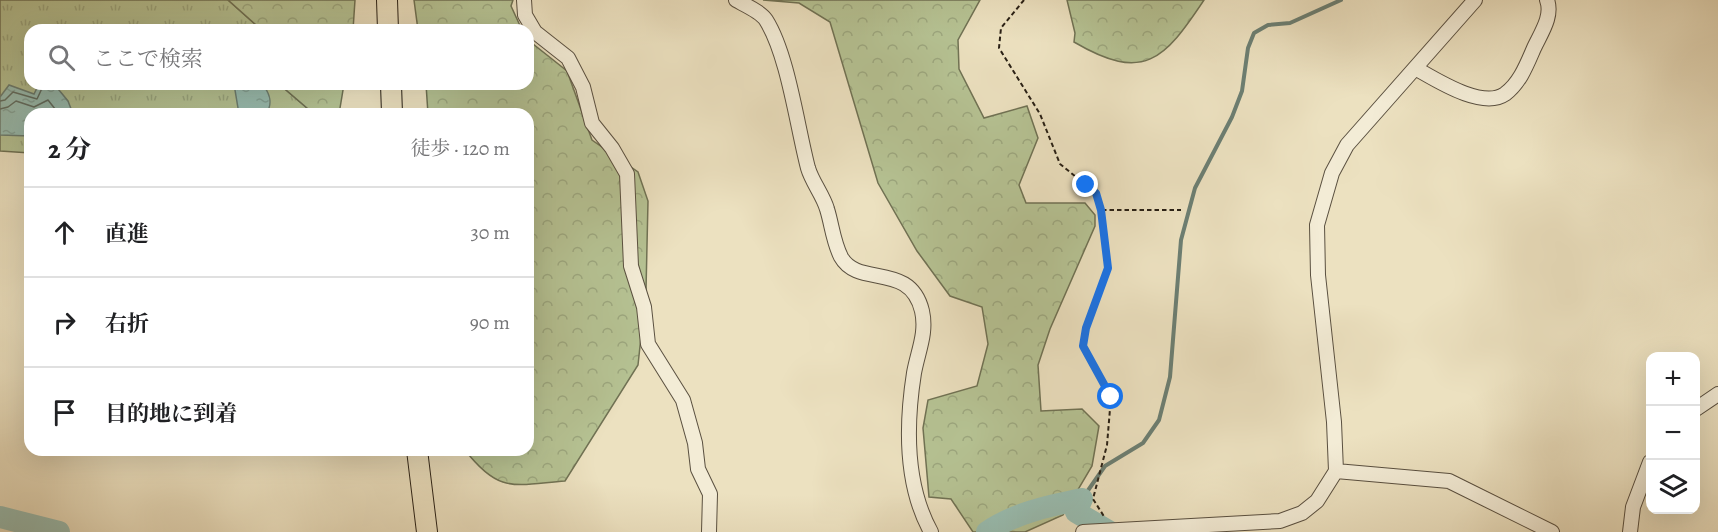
<!DOCTYPE html>
<html lang="ja">
<meta charset="utf-8">
<style>
body{margin:0;font-family:Alegreya,"Noto Serif JP",serif;background:#f6f6f6;color:#202124}
.controls{position:absolute;right:18px;bottom:18px;display:grid;overflow:hidden;border-radius:12px;box-shadow:0 6px 24px #0002}
.controls button{width:54px;height:54px;display:grid;place-items:center;padding:0;border:0;border-bottom:2px solid #e0e0e0;background:#fff;color:#202124;font:30px sans-serif}
.stop{position:absolute;width:18px;height:18px;margin:-14px;border:4px solid #1a73e8;border-radius:50%;background:#fff}
.stop.end{background:#1a73e8;border-color:#fff;box-shadow:0 2px 6px #0008}
.list{margin:0;padding:0;list-style:none}
h2{display:flex;justify-content:space-between;align-items:center;height:78px;margin:0;padding:0 24px;font-size:26px}
h2 small{font-size:20px;font-weight:400;color:#757577}
.list li{display:grid;grid-template-columns:39px 1fr auto;gap:18px;align-items:center;box-sizing:border-box;height:90px;padding:0 24px;border-top:2px solid #e0e0e0}
.list b{display:block;font-size:22px;white-space:nowrap}
.list em{font-size:20px;font-style:normal;color:#757577}
.icon{flex:none;width:33px;height:33px;fill:none;stroke:currentColor;stroke-width:2;stroke-linecap:round;stroke-linejoin:round}
.map{position:relative;flex:none;width:1718px;height:532px;overflow:hidden}
.search{position:absolute;background:#fff;box-shadow:0 6px 24px #0002;left:24px;top:24px;width:510px;height:66px;display:flex;align-items:center;gap:15px;box-sizing:border-box;padding:0 21px;border-radius:18px;color:#757577;font-size:22px}
.panel{position:absolute;background:#fff;box-shadow:0 6px 24px #0002;left:24px;top:108px;width:510px;height:348px;border-radius:18px}
.map>svg:first-child{display:block}
</style>
<div class="map">
<svg width="1718" height="532" viewBox="0 0 1718 532">
<defs>
<pattern id="grass-tufts" width="24" height="20" patternUnits="userSpaceOnUse" patternTransform="scale(1.5)"><rect width="24" height="20" fill="#b6c394"/><path d="M3 7l-1-3M5 7V3M7 7l1-3M15 17l-1-3M17 17v-4M19 17l1-3" fill="none" stroke="#9ca77f"/></pattern>
<pattern id="forest-crowns" width="20" height="18" patternUnits="userSpaceOnUse" patternTransform="scale(1.5)"><rect width="20" height="18" fill="#b6c394"/><path d="M2 6a3 3 0 1 1 6 0M12 15a3 3 0 1 1 6 0" fill="none" stroke="#9ca77f"/></pattern>
<pattern id="water-ripples" width="26" height="14" patternUnits="userSpaceOnUse" patternTransform="scale(1.5)"><rect width="26" height="14" fill="#99beb2"/><path d="M2 4q2-2 4 0t4 0M15 11q2-2 4 0t4 0" fill="none" stroke="#84a398"/></pattern>
</defs>
<rect width="100%" height="100%" fill="#ece1c0"/>
<filter id="stains"><feTurbulence type="fractalNoise" baseFrequency=".00333" numOctaves="4"/><feColorMatrix values="0 0 0 0 .2 0 0 0 0 .09 0 0 0 0 .02 0 0 0 .5 -.17"/></filter>
<radialGradient id="worn" r=".72"><stop offset=".6" stop-color="#630" stop-opacity="0"/><stop offset="1" stop-color="#630" stop-opacity=".3"/></radialGradient>
<path fill="url(#grass-tufts)" stroke="#707254" stroke-width="1.5" d="M0,0H228L256,25L257,30H30V84H279L314,114H30V153L0,151Z"/>
<path fill="url(#forest-crowns)" stroke="#707254" stroke-width="1.5" d="M228,0H355L353,30H257L256,25Z
M414,0H513L511,6L522,30H418Z
M763,0H980L958,40L959,69L984,118L1027,106L1038,138L1019,185L1026,203H1085L1095,215V226L1050,329L1038,365L1041,411L1082,409L1099,426L1092,466L1063,515L1025,532H973L951,499L929,497L923,428L928,400L977,386L988,344L982,307L950,296L917,251L878,183L830,22L799,3Z
M1067,0H1204C1164,60 1144,83 1074,42L1075,33Z
M528,40L567,71L592,140L638,172L648,201L646,290L638,365L565,481C514,485 499,494 465,450H528V114H428L426,84H528Z
M279,84H344L339,114H314Z"/>
<path fill="url(#water-ripples)" stroke="#6c7f73" stroke-width="1.5" d="M39,84H54L68,101L73,114H30V136L0,135V97L9,85L34,94Z
M234,84H262C270,93 273,104 266,114H239Z"/>
<g fill="none" stroke-linecap="round" stroke-linejoin="round">
<path stroke="#616f64" stroke-width="1.5" d="M0,101L5,100L13,92L37,99L44,84
M0,109L8,107L16,101L34,107L48,100L59,114"/>
<path stroke="#6c7f73" stroke-width="4" d="M1082,499L1105,466L1143,443L1159,420L1170,377L1181,240L1195,188L1232,117L1242,91L1248,48L1254,33L1268,25L1290,23L1341,0"/>
<path stroke="#99beb2" stroke-width="22" d="M1082,499L1076,512L1110,532
M0,517L59,532
M987,532C1015,513 1048,506 1082,499"/>
<g stroke="#5a5040" stroke-width="16">
<path id="minor" d="M524,0L525,15L535,32L568,58L583,87L592,123L612,148L627,174L631,266L644,307L648,344L683,400L695,443L698,469L710,494L709,532
M736,0C745,5 761,12 766,20C788,55 797,126 808,168C812,182 823,195 827,209C832,225 833,241 841,257C858,288 910,261 922,311C927,333 918,351 914,373C906,424 905,485 931,532
M1415,68C1435,79 1482,110 1505,94C1520,83 1527,64 1534,48C1541,33 1553,16 1547,0
M1696,409L1718,394
M1336,471L1449,481L1552,532
M1083,532L1280,521L1302,513L1317,501L1336,471L1334,422L1318,275L1317,225L1332,173L1347,145L1475,0
M1630,532L1633,507L1650,462"/>
</g>
<g stroke="#292015" stroke-width="22">
<path id="highway" d="M387,0L388,30
M391,84L392,114
M417,450L427,532"/>
</g>
<path stroke="#292015" stroke-width="2" stroke-dasharray="4.5 3" stroke-linecap="butt" d="M1024,0L1001,28L999,48L1040,114L1060,164L1096,193L1102,210L1108,268L1086,328L1083,346L1111,397L1107,445L1093,499L1105,518
M1102,210H1181"/>
<use href="#minor" stroke="#f3ecd6" stroke-width="14"/>
<use href="#highway" stroke="#ece1c0" stroke-width="20"/>
</g>
<g fill="none" stroke-linecap="round" stroke-linejoin="round">
<path stroke="#1a73e8" stroke-width="8" d="M1086,185L1096,193L1101,210L1108,268L1086,328L1083,346L1111,397"/>
</g>
<rect width="100%" height="100%" filter="url(#stains)"/>
<rect width="100%" height="100%" fill="url(#worn)"/>
</svg>
<div class="controls">
<button>+</button>
<button>−</button>
<button><svg class="icon" aria-label="layers" viewBox="0 0 24 24"><path d="M12 4l9 5-9 5-9-5zM3 14l9 5 9-5"/></svg></button>
</div>
<div class="stop" style="left:1111px;top:397px"></div>
<div class="stop end" style="left:1086px;top:185px"></div>
<div class="search"><svg class="icon" aria-label="search" viewBox="0 0 24 24"><circle cx="10" cy="10" r="6"/><path d="M15 15l6 6"/></svg>ここで検索</div>
<section class="panel">
<h2>2 分<small>徒歩 · 120 m</small></h2>
<ul class="list">
<li><svg class="icon" aria-label="ahead" viewBox="0 0 24 24"><path d="M12 20V5M6 11l6-6 6 6"/></svg><div><b>直進</b></div><em>30 m</em></li>
<li><svg class="icon" aria-label="right" viewBox="0 0 24 24"><path d="M7 20v-9h11M14 6l5 5-5 5"/></svg><div><b>右折</b></div><em>90 m</em></li>
<li><svg class="icon" aria-label="arrive" viewBox="0 0 24 24"><path d="M6 21V4h12l-3 4 3 4H6"/></svg><div><b>目的地に到着</b></div></li>
</ul>
</section>
</div>
